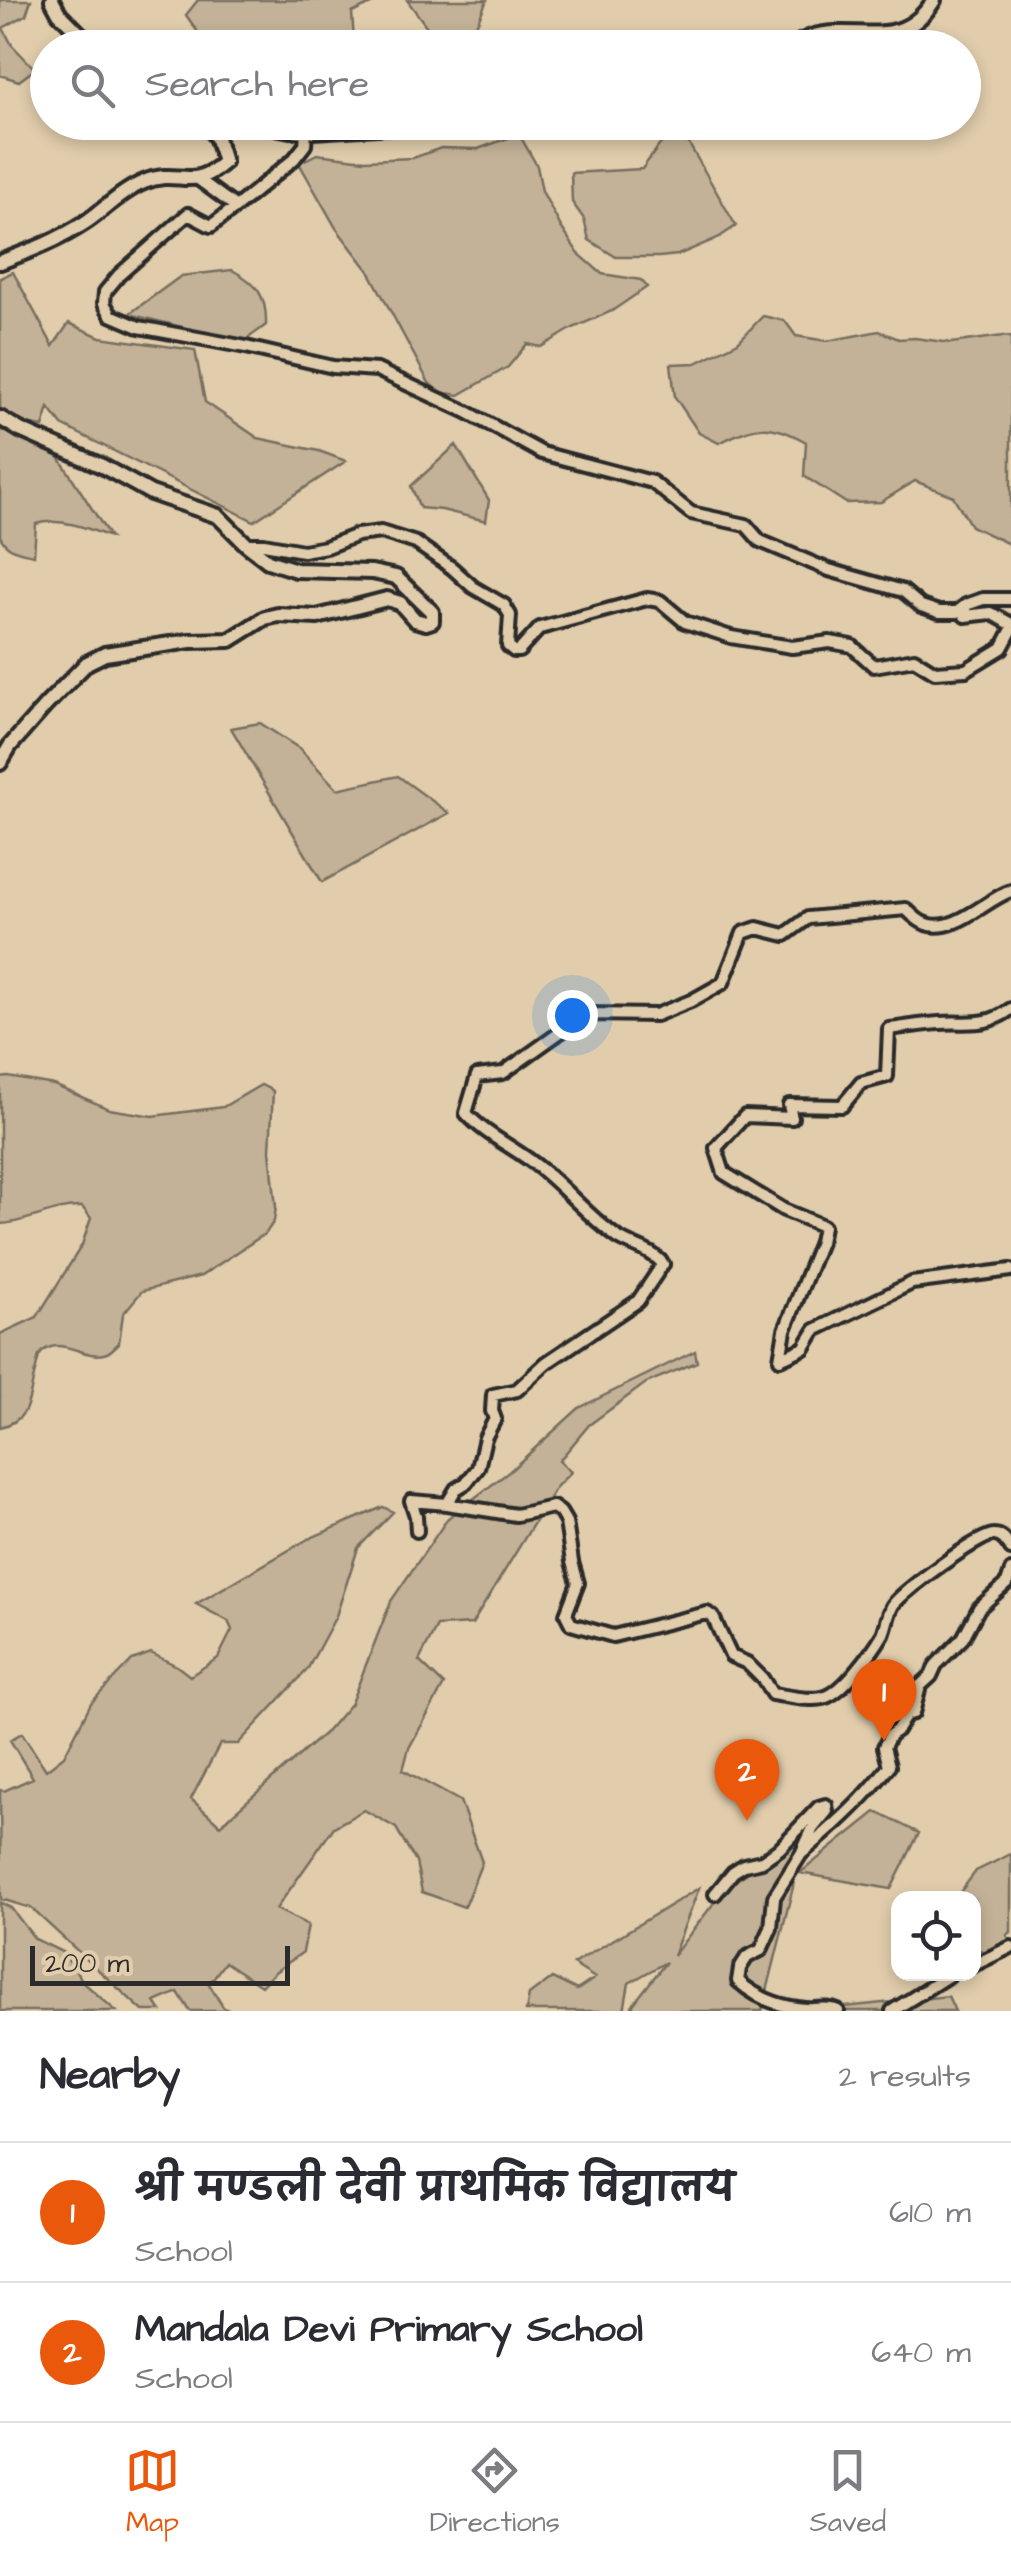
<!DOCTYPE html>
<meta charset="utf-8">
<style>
body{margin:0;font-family:"Architects Daughter","Playpen Sans Deva",sans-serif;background:#f2f2f3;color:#2b2b33}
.controls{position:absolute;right:30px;bottom:30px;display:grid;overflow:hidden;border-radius:20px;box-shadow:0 5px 15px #0003}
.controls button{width:90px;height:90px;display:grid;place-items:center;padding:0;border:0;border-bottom:2px solid #e1e1e2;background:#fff;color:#2b2b33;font:50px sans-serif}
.scale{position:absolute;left:30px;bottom:25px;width:260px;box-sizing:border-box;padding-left:10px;border:5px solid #2b2b2b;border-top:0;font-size:28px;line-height:35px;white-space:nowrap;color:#2b2b2b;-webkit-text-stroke:8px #e1cdac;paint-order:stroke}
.you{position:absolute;left:572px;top:1015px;width:35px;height:35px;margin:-25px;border:8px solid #fff;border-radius:50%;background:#1a73e8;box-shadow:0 0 0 15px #1a73e833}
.badge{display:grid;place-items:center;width:65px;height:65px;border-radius:50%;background:#ea580c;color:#fff;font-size:32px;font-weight:700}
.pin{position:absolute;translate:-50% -82px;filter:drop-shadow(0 2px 5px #0008)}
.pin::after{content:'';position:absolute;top:52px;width:35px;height:30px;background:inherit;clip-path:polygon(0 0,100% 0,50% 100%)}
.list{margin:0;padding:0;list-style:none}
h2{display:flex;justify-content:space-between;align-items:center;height:130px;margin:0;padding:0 40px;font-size:42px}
h2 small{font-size:32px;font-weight:400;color:#7c7c81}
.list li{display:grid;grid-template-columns:65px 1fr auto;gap:30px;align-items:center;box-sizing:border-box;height:140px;padding:0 40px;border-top:2px solid #e1e1e2}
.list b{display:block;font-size:38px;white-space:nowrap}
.list p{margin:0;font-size:32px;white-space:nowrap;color:#7c7c81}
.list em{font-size:32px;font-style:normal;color:#7c7c81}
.icon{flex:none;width:55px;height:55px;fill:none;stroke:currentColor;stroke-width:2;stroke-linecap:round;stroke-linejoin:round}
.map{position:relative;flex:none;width:1011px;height:2011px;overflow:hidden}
.search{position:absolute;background:#fff;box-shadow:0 5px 15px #0003;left:30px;right:30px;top:30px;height:110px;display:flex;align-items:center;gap:25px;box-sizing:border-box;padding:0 35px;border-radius:55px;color:#7c7c81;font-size:38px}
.sheet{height:410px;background:#fff}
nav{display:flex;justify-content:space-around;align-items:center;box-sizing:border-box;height:140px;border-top:2px solid #e1e1e2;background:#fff;font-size:28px;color:#7c7c81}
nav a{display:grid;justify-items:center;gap:5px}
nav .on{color:#ea580c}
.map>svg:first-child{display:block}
</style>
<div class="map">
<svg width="1011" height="2011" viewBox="0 0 1011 2011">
<rect width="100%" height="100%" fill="#e1cdac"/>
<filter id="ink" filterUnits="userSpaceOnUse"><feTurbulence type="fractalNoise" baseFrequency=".01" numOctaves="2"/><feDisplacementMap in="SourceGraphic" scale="20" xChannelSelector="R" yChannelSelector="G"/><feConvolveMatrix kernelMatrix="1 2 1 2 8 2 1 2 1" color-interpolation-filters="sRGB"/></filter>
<g filter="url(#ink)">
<path fill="#c3b297" stroke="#776e61" stroke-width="2.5" d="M0,0H31L26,15L3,28L12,45L35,69L19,81L0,75Z
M198,0H379L352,13L354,41L346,47L292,48L247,36L232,40L202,38L186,15Z
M407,0H487L471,37L460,45L432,34Z
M519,134L537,166L542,191L561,227L578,253L602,274L641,280L647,287L612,311L573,328L541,347L527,344L508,367L459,395L439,392L429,383L369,271L336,228L299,163L317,154L365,160L413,158L441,148L478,149Z
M685,137L736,226L718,238L678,255L659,257H616L589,240L584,219L572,202L571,173L642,169L661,143Z
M232,270C257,283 267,296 266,325L243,342L129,314L181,276Z
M13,272L53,346L69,323L100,337L195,350L205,402L258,438L319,451L346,461L254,521L62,425L49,408L43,427L25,424L0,409V278Z
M763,316L785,321L796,336L827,341L879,331L899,339L915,338L951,343L1003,336L1011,337V545L971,526L953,496L915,481L881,502L846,503L804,476L806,442C769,421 756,425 719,443L699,433L675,397L671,364L696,363L738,342Z
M0,428L57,454L110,537C88,528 59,517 36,524L34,555C19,552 6,550 0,536Z
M456,445L489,500L486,521L442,510L420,508L411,486Z
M260,723L300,749L337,789L398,776L449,813L322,882L231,728Z
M8,1077L54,1085L109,1109L153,1116L223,1107L261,1085L273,1091L270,1150L276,1207L274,1221L266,1233L201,1276L142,1291L123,1314L119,1343C117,1345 110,1352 107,1353C85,1362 57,1331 39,1356C38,1359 36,1369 35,1372C28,1399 31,1420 0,1427V1334L37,1317L82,1245L91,1218L82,1207C53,1206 28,1223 0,1224V1078Z
M695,1351L697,1362L646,1383L589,1425L559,1461L571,1472L556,1487L472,1624L437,1626L419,1661L444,1685L409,1748L403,1770L460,1801L482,1862L464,1907L422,1892L416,1862L396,1828L364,1810L334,1827L276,1909L308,1925L303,1952L275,1972L261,1986L225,1962L209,1984L223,2007L230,2011H190L178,1992L155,2002L161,2011H143L31,1908L1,1899L0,1790L4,1791L33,1778L10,1740L22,1733L46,1770L64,1756L91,1703L132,1660L151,1653L177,1666L190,1676L218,1658L232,1630L228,1621L196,1604L308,1539L383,1507L393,1512L358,1548L336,1616L307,1670L238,1744H220L191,1799L220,1825L327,1731L351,1703L391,1601L448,1518L510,1471L579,1408Z
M876,1812L919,1833L891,1889L800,1873Z
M797,1841L793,1887L762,2011H637L632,2006L666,1962L629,1983L624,2011H526L529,1995L552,1978L577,1990L595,1978L573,1964L699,1888L673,1956L727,1886Z
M1011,1854V1932L1007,1935L1011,1944L989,1954L980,1950L974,1951V1899H955L976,1871Z
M0,1902L11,1908L35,1939L64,1953L84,1983L116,2011H0Z
M948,1996L955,2011H807Z"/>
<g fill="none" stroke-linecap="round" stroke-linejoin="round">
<g stroke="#2b2b2b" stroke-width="18">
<path id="minor" d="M198,179L236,207L211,226L188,214L119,275L105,292L104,303L111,315L139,327L246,347L333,367L377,370L467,412L542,453L652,482L691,513L746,525L760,541L829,570L903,591L921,606L939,612H957L966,605
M236,207L294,159L305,145L306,131
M247,544H264L303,551L326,547L357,535L381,532L416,543L452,568L473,587L504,605L510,615L508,646L514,651H519L540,628L647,599L660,601L685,622L731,637L792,647L830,642L852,646L874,666L914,659L935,672L966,670L1002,648L1011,631
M1011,599H983L966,605L965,616L991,613L1011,624
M1011,1009C985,1028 969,1021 939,1023C923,1024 906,1027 889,1029L887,1076L861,1083L842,1106L789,1105L792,1118L745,1116L716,1148L724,1173L784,1210L823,1226L820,1242L785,1330L780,1359L804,1348L815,1330L912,1283L1011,1270
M447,1504L516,1515L553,1507L560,1512L566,1522L572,1562L578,1583L566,1614L571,1624L613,1636L707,1613L713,1617L731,1656L747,1663L762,1678L772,1694C788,1696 812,1702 826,1697C845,1690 873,1651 883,1634C887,1625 888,1613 893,1605C902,1592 980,1534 994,1535C1003,1535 1007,1543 1011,1549
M417,1531L416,1516L411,1501L447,1504L456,1489L466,1483L478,1468L485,1438L495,1419L492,1411L493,1395L517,1390L546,1363L638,1301L663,1264C651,1249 632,1247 617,1237C589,1217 567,1190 541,1169C517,1148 487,1137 466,1113L477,1076L503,1073L586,1014L656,1015L691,1001L723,983L743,933L757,928L785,935L808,918L906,909C911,914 919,922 926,924C956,934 986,899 1011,891
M801,1854L774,1897L771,1928L761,1950L747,1957L740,1968L738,1981C758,1999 780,2007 806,2009C819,2010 826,2006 838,2011
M715,1894L733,1872L744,1865L762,1861L779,1849L819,1807L826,1805L827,1811L813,1828L801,1854C833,1827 864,1800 889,1766L884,1747L890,1735L897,1730L906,1715L913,1713L920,1686L931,1676L936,1665L963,1638L979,1608L1007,1583L1011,1571
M974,1965L1011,1947
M892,2011L951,1974"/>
</g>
<g stroke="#2b2b2b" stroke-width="20">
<path id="major" d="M52,0L59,13L94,48
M789,48C796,44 803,40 811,37C857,23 901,54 934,0
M251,122L290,130L313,131L458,122
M0,262C30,251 59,240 86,222C105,209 122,191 144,182C180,167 190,193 224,162L217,139L205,122
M0,418L20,430L102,466L151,493L218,516L246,544L268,561L296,570L372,572L396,577L432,612V621L426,623L415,620L400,603L387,599L317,617L278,615L265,618L230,640L190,641L105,654L87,663L46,705L10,746L0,763"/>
</g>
<use href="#minor" stroke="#e1cdac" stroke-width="10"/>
<use href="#major" stroke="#e1cdac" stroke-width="12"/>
</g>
</g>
</svg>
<div class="controls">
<button><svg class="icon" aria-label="locate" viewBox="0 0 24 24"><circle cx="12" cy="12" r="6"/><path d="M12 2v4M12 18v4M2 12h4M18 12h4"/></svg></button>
</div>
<div class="scale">200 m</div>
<div class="you"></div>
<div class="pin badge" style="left:884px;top:1741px">1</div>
<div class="pin badge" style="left:747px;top:1821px">2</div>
<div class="search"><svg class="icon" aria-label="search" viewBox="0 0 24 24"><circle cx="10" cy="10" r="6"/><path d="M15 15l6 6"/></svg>Search here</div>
</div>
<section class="sheet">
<h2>Nearby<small>2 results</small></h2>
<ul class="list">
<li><span class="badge">1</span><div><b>श्री मण्डली देवी प्राथमिक विद्यालय</b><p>School</p></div><em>610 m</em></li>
<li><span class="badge">2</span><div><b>Mandala Devi Primary School</b><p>School</p></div><em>640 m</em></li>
</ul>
</section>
<nav>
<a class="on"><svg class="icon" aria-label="map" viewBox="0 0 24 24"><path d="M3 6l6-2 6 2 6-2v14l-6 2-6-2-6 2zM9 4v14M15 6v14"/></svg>Map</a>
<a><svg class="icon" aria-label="directions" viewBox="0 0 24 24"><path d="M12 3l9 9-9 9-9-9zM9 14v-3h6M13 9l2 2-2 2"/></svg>Directions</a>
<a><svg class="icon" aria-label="saved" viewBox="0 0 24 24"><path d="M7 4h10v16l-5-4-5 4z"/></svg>Saved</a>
</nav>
